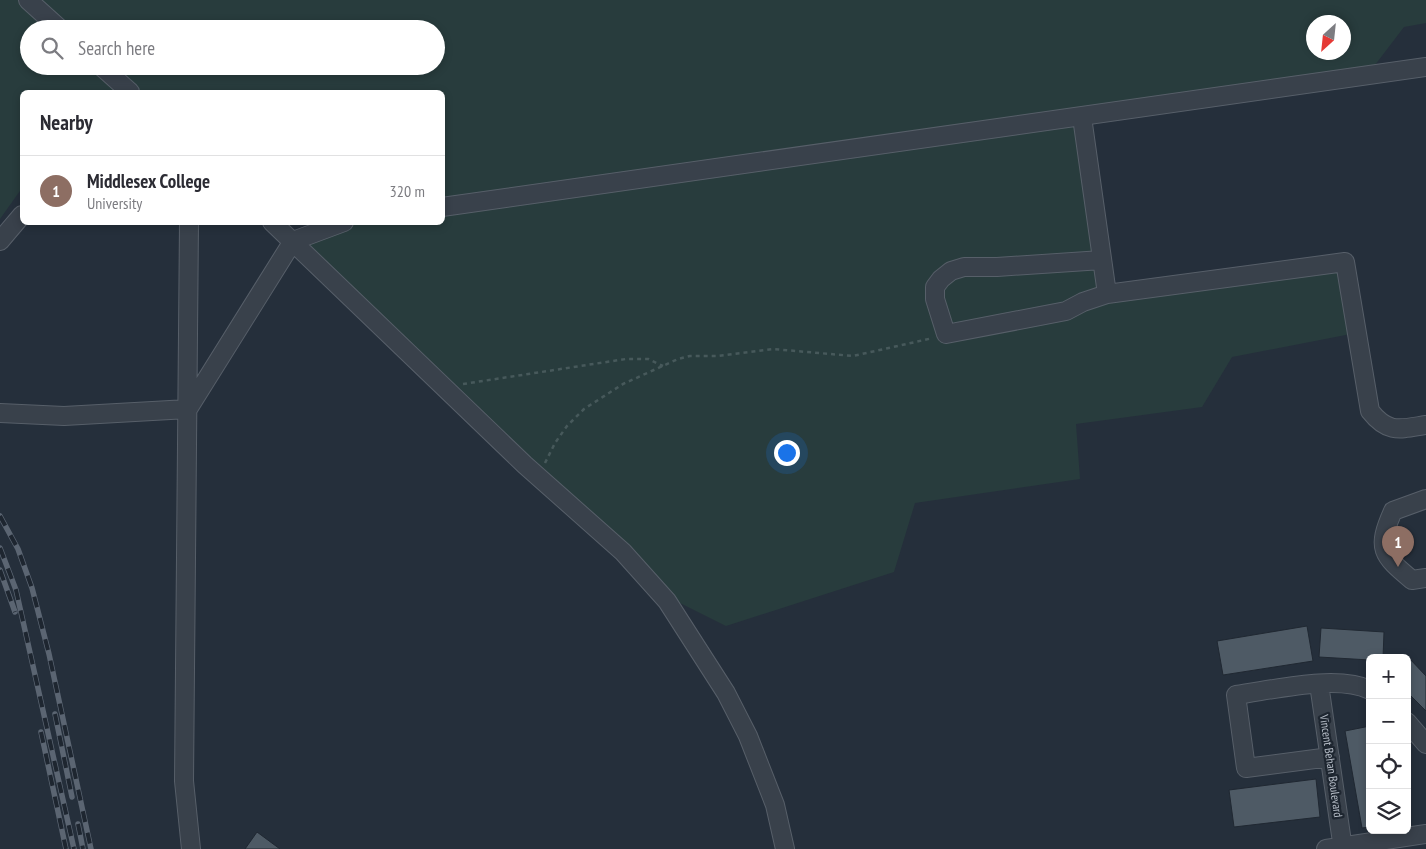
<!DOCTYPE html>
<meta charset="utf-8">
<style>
body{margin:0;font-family:"PT Sans Narrow",sans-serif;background:#f7f7f7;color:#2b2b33}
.controls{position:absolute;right:15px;bottom:15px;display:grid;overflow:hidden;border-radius:8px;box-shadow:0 2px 8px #0003}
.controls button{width:45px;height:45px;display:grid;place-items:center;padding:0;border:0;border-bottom:1px solid #e1e1e2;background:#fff;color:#2b2b33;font:25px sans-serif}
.compass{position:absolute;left:1306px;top:15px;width:45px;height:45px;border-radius:50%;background:#fff;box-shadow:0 2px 8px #0003;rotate:207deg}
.you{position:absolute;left:786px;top:452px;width:18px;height:18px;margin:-12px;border:4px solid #fff;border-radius:50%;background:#1a73e8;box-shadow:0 0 0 8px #1a73e833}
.badge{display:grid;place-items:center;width:32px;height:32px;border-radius:50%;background:#596b87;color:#fff;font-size:16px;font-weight:700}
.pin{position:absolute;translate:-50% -41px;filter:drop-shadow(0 1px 2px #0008)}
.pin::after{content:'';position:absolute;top:26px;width:18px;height:15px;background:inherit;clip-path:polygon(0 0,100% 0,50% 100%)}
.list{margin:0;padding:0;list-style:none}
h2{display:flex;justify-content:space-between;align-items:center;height:65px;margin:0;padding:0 20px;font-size:21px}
h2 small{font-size:16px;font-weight:400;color:#7c7c81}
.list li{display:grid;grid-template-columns:32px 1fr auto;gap:15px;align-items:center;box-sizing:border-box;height:70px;padding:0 20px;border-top:1px solid #e1e1e2}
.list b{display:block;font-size:19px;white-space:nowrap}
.list p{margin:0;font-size:16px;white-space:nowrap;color:#7c7c81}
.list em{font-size:16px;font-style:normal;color:#7c7c81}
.icon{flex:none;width:28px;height:28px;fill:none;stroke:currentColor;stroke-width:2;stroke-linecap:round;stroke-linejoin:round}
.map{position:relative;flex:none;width:1426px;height:849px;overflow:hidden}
.search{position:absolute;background:#fff;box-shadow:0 2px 8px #0003;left:20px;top:20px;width:425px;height:55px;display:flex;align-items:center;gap:12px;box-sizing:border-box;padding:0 18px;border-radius:28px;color:#7c7c81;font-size:19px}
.panel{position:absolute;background:#fff;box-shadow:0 2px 8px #0003;left:20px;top:90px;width:425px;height:135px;border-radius:8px}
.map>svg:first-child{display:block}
</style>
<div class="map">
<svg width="1426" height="849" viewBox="0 0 1426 849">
<rect width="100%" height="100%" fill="#252f3b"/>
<path fill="#283c3d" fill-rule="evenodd" d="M0,0H1426V23L1404,27L1375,65L1088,107L1115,284L1351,255L1361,332L1232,357L1202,407L1076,424L1080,479L915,503L894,572L726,626L656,591L287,236L334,223L442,222V92H22V188L0,219ZM1314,22H1344V52H1314ZM29,29H436V66H29Z"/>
<path fill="#4e5a65" stroke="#202832" d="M1307,626L1313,661L1223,675L1217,641Z
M1321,628L1384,632L1383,658H1370V660L1319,657Z
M1409,658L1426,676V711L1407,692Z
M1370,726V827L1362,828L1345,731Z
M1316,779L1320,817L1234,827L1229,790Z
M257,832L280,849H245Z"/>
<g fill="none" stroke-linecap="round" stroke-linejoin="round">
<g stroke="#575f69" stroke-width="20">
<path id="minor" d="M28,0L60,29
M101,66L130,92
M1082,117L1107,294L1345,262L1370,411C1388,434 1400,429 1426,425
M442,207L1426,67
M189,222L184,781L191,849
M272,222L525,465L623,552L667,601L726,693L748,736L775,805L785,849
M0,241L22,215
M1102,260L997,267H964L951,271L941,279L935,287V299L946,334L1066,311L1083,302L1107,294
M0,413L64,416L188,409L293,241L344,222
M1426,499L1393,511C1376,549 1382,555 1412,580L1426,578
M1319,684L1343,849
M1407,722L1426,744
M1330,757L1246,768L1236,695C1273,690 1337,674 1370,690
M1326,849L1426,834"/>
</g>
<path stroke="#47595b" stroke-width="2.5" stroke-dasharray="4 4" stroke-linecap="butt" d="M463,384L626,359H648L663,366
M545,463L555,443L567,426L584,409L623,384L678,359L690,356H718L773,349L853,356L933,338"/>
<use href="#minor" stroke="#39414b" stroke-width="18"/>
<g stroke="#5b6572" stroke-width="5.5">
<path id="rail" d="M0,516L18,549L32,588L49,654L91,849
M0,548L16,590L74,849
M0,570L15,612
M55,714L72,797
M41,732L66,849
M78,824L83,849"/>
</g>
<use href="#rail" stroke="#1e2630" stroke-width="4" stroke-dasharray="11" stroke-linecap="butt"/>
</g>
<g text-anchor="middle" stroke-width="4.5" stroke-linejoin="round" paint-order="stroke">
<g font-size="12" fill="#b5bcc6" stroke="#1e2630">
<text transform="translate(1331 766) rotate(82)" y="4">Vincent Behan Boulevard</text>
</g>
</g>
</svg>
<div class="controls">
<button>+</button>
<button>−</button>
<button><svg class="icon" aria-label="locate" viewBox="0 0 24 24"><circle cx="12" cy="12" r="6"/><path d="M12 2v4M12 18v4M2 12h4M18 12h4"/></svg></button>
<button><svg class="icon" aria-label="layers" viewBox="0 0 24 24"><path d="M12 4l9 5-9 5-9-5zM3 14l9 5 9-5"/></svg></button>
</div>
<svg class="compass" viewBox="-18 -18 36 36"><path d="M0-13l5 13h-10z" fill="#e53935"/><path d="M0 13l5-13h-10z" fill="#7c7c81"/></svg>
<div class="you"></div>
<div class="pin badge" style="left:1398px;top:567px;background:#8d6e63">1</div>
<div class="search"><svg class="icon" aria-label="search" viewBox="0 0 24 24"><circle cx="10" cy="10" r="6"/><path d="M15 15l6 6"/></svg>Search here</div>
<section class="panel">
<h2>Nearby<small></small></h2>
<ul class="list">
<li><span class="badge" style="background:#8d6e63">1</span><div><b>Middlesex College</b><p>University</p></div><em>320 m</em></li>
</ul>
</section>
</div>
